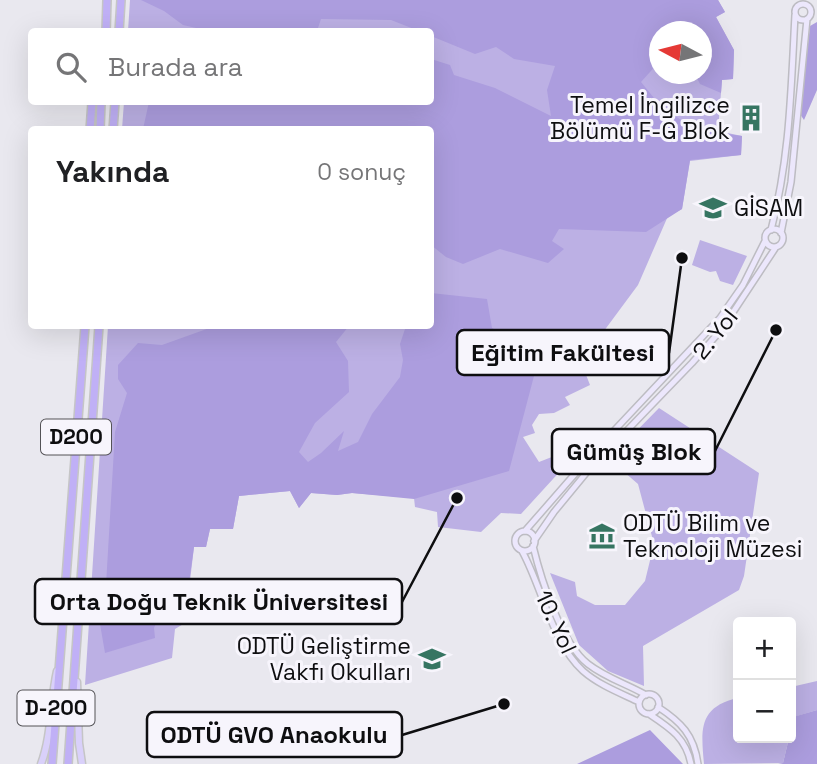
<!DOCTYPE html>
<html lang="tr">
<meta charset="utf-8">
<style>
body{margin:0;font-family:"Space Grotesk",sans-serif;background:#f6f6f6;color:#202124}
.controls{position:absolute;right:21px;bottom:21px;display:grid;overflow:hidden;border-radius:7px;box-shadow:0 7px 28px #0002}
.controls button{width:63px;height:63px;display:grid;place-items:center;padding:0;border:0;border-bottom:2px solid #e0e0e0;background:#fff;color:#202124;font:35px sans-serif}
.compass{position:absolute;left:649px;top:21px;width:63px;height:63px;border-radius:50%;background:#fff;box-shadow:0 7px 28px #0002;rotate:277deg}
.list{margin:0;padding:0;list-style:none}
h2{display:flex;justify-content:space-between;align-items:center;height:91px;margin:0;padding:0 28px;font-size:30px}
h2 small{font-size:23px;font-weight:400;color:#757577}
.icon{flex:none;width:38px;height:38px;fill:none;stroke:currentColor;stroke-width:2;stroke-linecap:round;stroke-linejoin:round}
.map{position:relative;flex:none;width:817px;height:764px;overflow:hidden}
.search{position:absolute;background:#fff;box-shadow:0 7px 28px #0002;left:28px;top:28px;width:406px;height:77px;display:flex;align-items:center;gap:18px;box-sizing:border-box;padding:0 24px;border-radius:7px;color:#757577;font-size:26px}
.panel{position:absolute;background:#fff;box-shadow:0 7px 28px #0002;left:28px;top:126px;width:406px;height:203px;border-radius:7px}
.map>svg:first-child{display:block}
</style>
<div class="map">
<svg width="817" height="764" viewBox="0 0 817 764">
<rect width="100%" height="100%" fill="#e9e8ef"/>
<path fill="#bcb0e4" fill-rule="evenodd" d="M130,0H718L725,12L716,17L734,50L733,79L722,80L718,131L742,136L741,155L690,161L682,209L668,216L638,285L581,362L590,385L565,397L570,405L554,413L539,414L532,425L535,433L523,437L539,462L585,444L521,514L501,513L481,532L438,527L437,512L415,507L414,498L352,493L337,495L311,493L299,508L290,491L239,496L233,529H210L206,547H194L185,623L175,629L172,658L85,685L108,326H430V130L122,129L124,102H430V32L128,31ZM660,32H702V74H660Z
M700,240L747,256L733,285L720,281L716,271L710,272L692,265Z
M659,408L759,473L744,576L739,590L643,646L644,686L608,671L579,645L550,573L575,582L577,596L595,605H625L645,581L654,544L638,484L609,459Z
M817,681V710L794,717L791,730V687Z
M738,698V738H789L783,763L704,764C701,730 698,707 738,698Z"/>
<path fill="#ac9dde" d="M141,0H718L725,12L716,17L734,50L733,79L722,80L721,93L700,84L695,74H702V32H660L659,62L641,82L658,103L693,129L742,136L741,155L690,160L682,209L646,232L559,229L552,241L564,249L548,263L500,249L463,264L446,257L431,245L430,130L143,129L149,102H430L431,59L450,65L454,75L495,88L551,116L547,90L555,66L514,59L496,47L475,54L431,36L430,32L419,31L391,20L321,19L317,31H209L183,25L164,11Z
M817,22V90L804,120L800,114L810,26Z
M431,293L487,299L492,328L526,346L507,371L534,376L509,471L414,499L352,493L337,495L311,493L299,508L290,491L239,496L233,529H210L206,547H194L186,604L167,598L154,628L155,638L105,653L100,624L106,585L115,432L127,393L118,379V365L138,343L162,345L215,326H349L336,342L348,361L349,392L315,423L299,452L308,462L321,453L344,431L338,451L358,442L372,414L400,377L403,360L400,344L406,326H430Z
M817,710V764H778L783,763L789,738H791L793,717Z
M650,730L683,764H577Z"/>
<g fill="none" stroke-linecap="round" stroke-linejoin="round">
<g stroke="#bdbcc2" stroke-width="8">
<path id="secondary" d="M795 12a8 8 0 1 1 16 0a8 8 0 1 1-16 0Z
M765 238a9 9 0 1 1 18 0a9 9 0 1 1-18 0Z
M771,230C790,157 791,89 795,15
M781,233L791,182L807,19
M525,531L594,452L720,318L743,285L765,241
M515 541a10 10 0 1 1 20 0a10 10 0 1 1-20 0Z
M534,541L554,512L587,472L692,363L722,329L776,247
M533,546C541,579 561,643 588,664C606,678 627,684 646,695
M522,551C542,587 552,643 583,671C599,685 620,693 639,702
M639 704a10 10 0 1 1 20 0a10 10 0 1 1-20 0Z
M658,707C681,722 694,735 698,764
M649,714C670,728 686,738 691,764"/>
</g>
<g stroke="#c5c5c6" stroke-width="9">
<path id="primary" d="M77,682L79,743L82,764
M41,764C52,735 50,702 57,671"/>
</g>
<g stroke="#c5c5c6" stroke-width="10">
<path id="highway" d="M106,32L107,0
M119,32L121,0
M90,130L92,102
M100,130L101,102
M113,130L115,102
M52,764L85,326
M68,764L99,326"/>
</g>
<use href="#secondary" stroke="#ece7fc" stroke-width="5"/>
<use href="#primary" stroke="#d9d0fa" stroke-width="6"/>
<use href="#highway" stroke="#c0b0f6" stroke-width="7"/>
</g>
<defs>
<g id="building-bare" transform="scale(2.1)"><path d="M-4-6H4V6H1V3H-1V6H-4ZM-2.5-4.3h1.7v1.8h-1.7ZM.8-4.3h1.7v1.8H.8ZM-2.5-1h1.7V.8h-1.7ZM.8-1h1.7V.8H.8Z" fill="#367562" stroke="#f7f5fc" stroke-width="2.5" paint-order="stroke"/></g>
<g id="university-bare" transform="scale(2.1)"><path d="M0-5L7-2L0 1L-7-2ZM-4 1L0 2.5L4 1V4Q0 6-4 4Z" fill="#367562" stroke="#f7f5fc" stroke-width="2.5" paint-order="stroke"/></g>
<g id="museum-bare" transform="scale(2.1)"><path d="M0-6L6-3V-2H-6V-3ZM-5-1h2V3h-2ZM-1-1h2V3h-2ZM3-1h2V3H3ZM-6 4H6V6H-6Z" fill="#367562" stroke="#f7f5fc" stroke-width="2.5" paint-order="stroke"/></g>
<g id="school-bare" transform="scale(2.1)"><path d="M0-5L7-2L0 1L-7-2ZM-4 1L0 2.5L4 1V4Q0 6-4 4Z" fill="#367562" stroke="#f7f5fc" stroke-width="2.5" paint-order="stroke"/></g>
</defs>
<g fill-rule="evenodd">
<use href="#building-bare" x="751" y="118"/>
<use href="#university-bare" x="713" y="208"/>
<use href="#museum-bare" x="602" y="536"/>
<use href="#school-bare" x="432" y="659"/>
</g>
<g text-anchor="middle" stroke-width="6" stroke-linejoin="round" paint-order="stroke">
<g fill="#f7f5fc" stroke="#545357" stroke-width="2">
<rect x="41" y="419.5" width="70" height="35" rx="5"/>
<rect x="17.5" y="690.5" width="77" height="35" rx="5"/>
</g>
<g font-size="21" font-weight="bold" fill="#0e0e10">
<text x="76" y="444">D200</text>
<text x="56" y="715">D-200</text>
</g>
<g font-size="23" fill="#0e0e10" stroke="#f7f5fc" text-anchor="end">
<text x="730" y="113">Temel İngilizce<tspan x="730" dy="26">Bölümü F-G Blok</tspan></text>
<text x="734" y="216" text-anchor="start">GİSAM</text>
<text x="623" y="531" text-anchor="start">ODTÜ Bilim ve<tspan x="623" dy="26">Teknoloji Müzesi</tspan></text>
<text x="411" y="654">ODTÜ Geliştirme<tspan x="411" dy="26">Vakfı Okulları</tspan></text>
</g>
<g font-size="23" fill="#0e0e10" stroke="#f7f5fc">
<text transform="translate(715 334) rotate(-51)" y="8">2. Yol</text>
<text transform="translate(556 622) rotate(65)" y="8">10. Yol</text>
</g>
</g>
<path fill="none" stroke="#0e0e10" stroke-width="2.5" d="M682 258L669 353M776 330L715 451M457 498L402 602M504 704L402 735"/>
<g fill="#0e0e10" stroke="#f7f5fc" stroke-width="2.5">
<circle cx="682" cy="258" r="7"/>
<circle cx="776" cy="330" r="7"/>
<circle cx="457" cy="498" r="7"/>
<circle cx="504" cy="704" r="7"/>
</g>
<g fill="#f7f5fc" stroke="#0e0e10" stroke-width="2.5">
<rect x="457" y="330" width="212" height="45" rx="7"/>
<rect x="552" y="429" width="163" height="45" rx="7"/>
<rect x="35" y="579" width="367" height="45" rx="7"/>
<rect x="147" y="712" width="255" height="45" rx="7"/>
</g>
<g font-size="24" text-anchor="middle" font-weight="bold" fill="#0e0e10">
<text x="563" y="361">Eğitim Fakültesi</text>
<text x="634" y="460">Gümüş Blok</text>
<text x="219" y="610">Orta Doğu Teknik Üniversitesi</text>
<text x="274" y="743">ODTÜ GVO Anaokulu</text>
</g>
</svg>
<div class="controls">
<button>+</button>
<button>−</button>
</div>
<svg class="compass" viewBox="-18 -18 36 36"><path d="M0-13l5 13h-10z" fill="#e53935"/><path d="M0 13l5-13h-10z" fill="#757577"/></svg>
<div class="search"><svg class="icon" aria-label="search" viewBox="0 0 24 24"><circle cx="10" cy="10" r="6"/><path d="M15 15l6 6"/></svg>Burada ara</div>
<section class="panel">
<h2>Yakında<small>0 sonuç</small></h2>
<ul class="list">
</ul>
</section>
</div>
